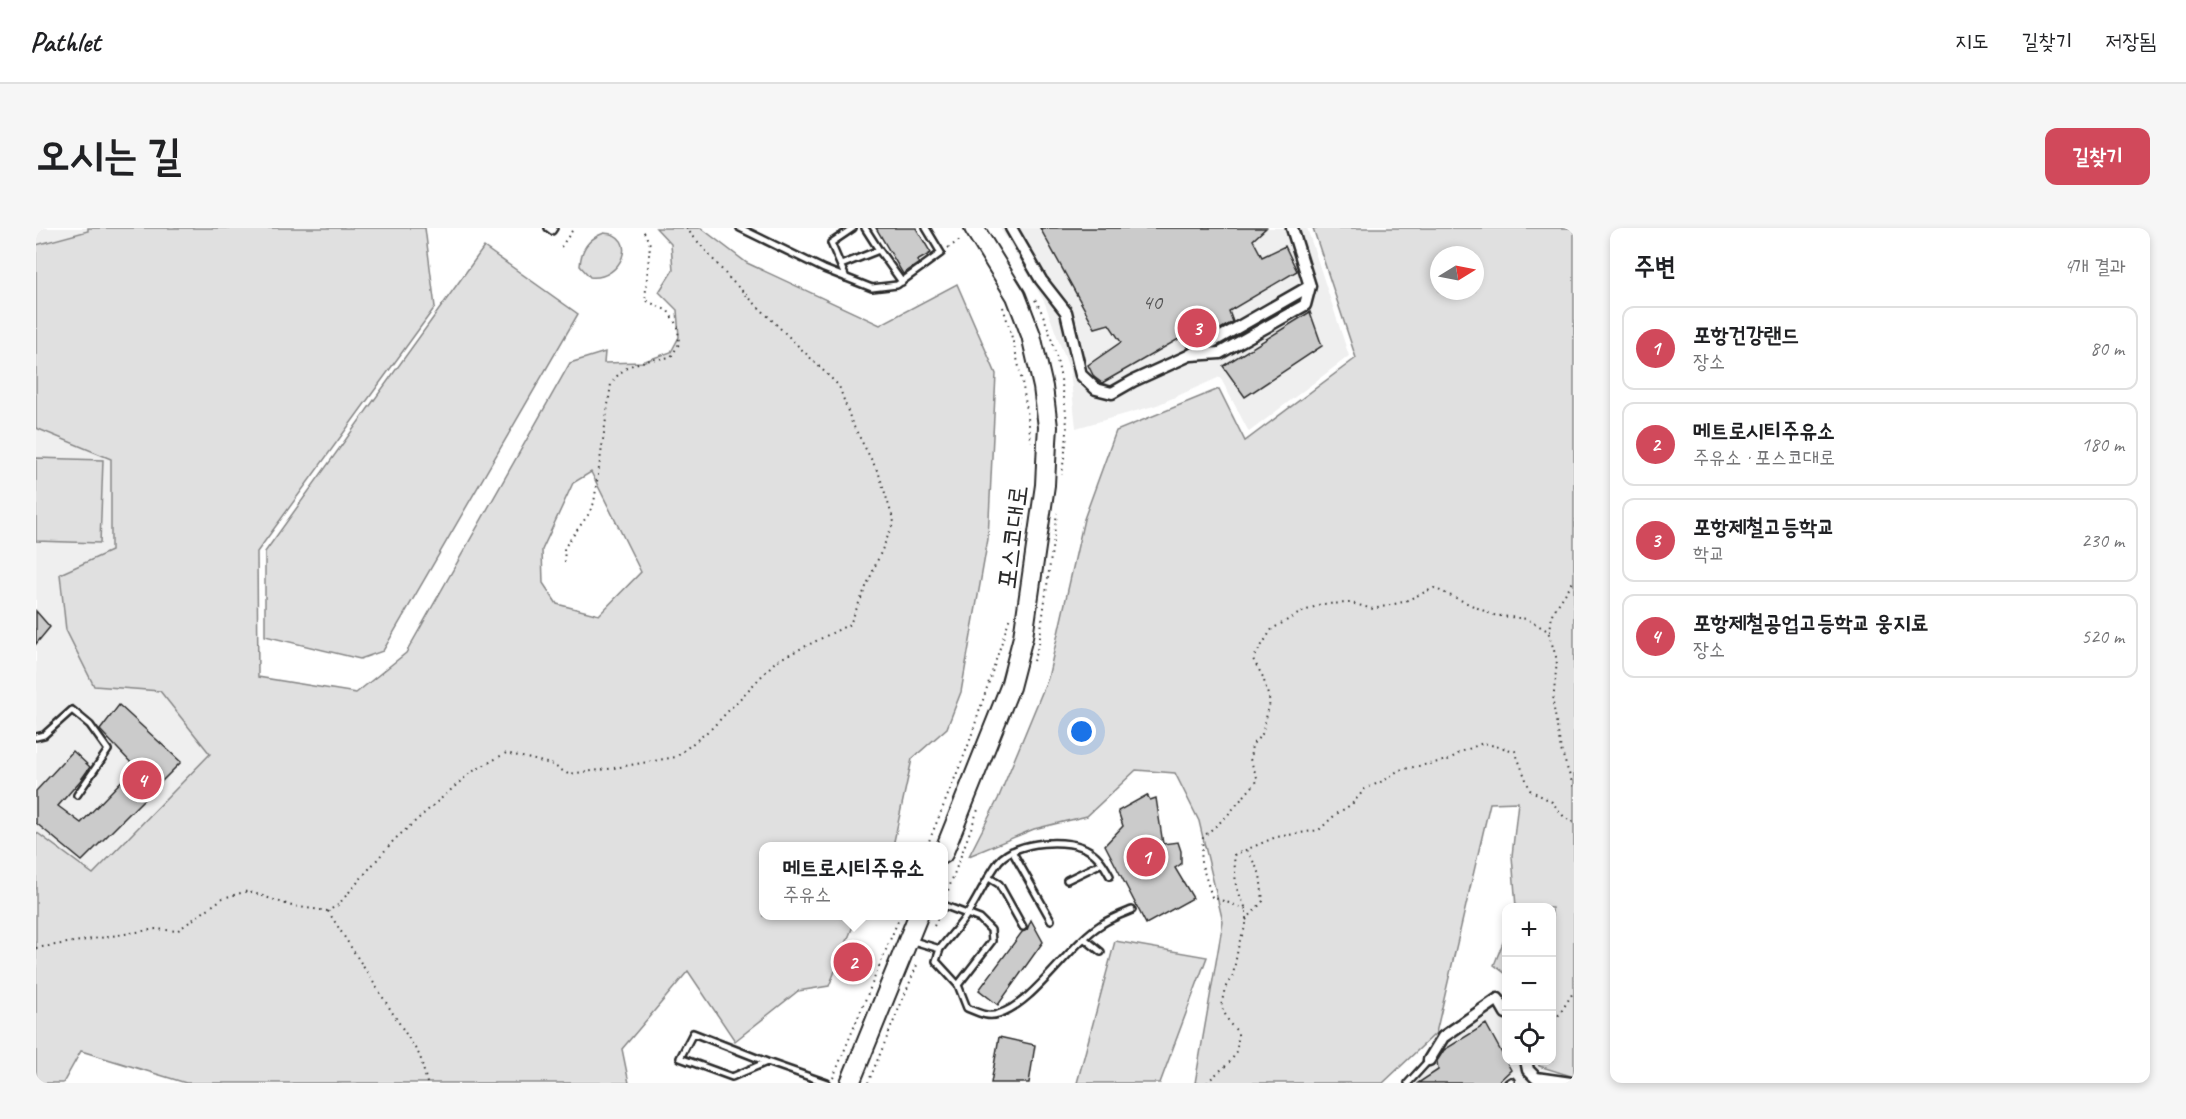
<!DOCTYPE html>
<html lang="ko">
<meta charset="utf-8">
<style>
body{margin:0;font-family:Caveat,"Poor Story",sans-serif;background:#f6f6f6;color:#202124}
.controls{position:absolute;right:18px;bottom:18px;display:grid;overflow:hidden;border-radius:12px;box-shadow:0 3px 9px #0003}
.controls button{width:54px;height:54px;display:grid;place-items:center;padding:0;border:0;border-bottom:2px solid #e0e0e0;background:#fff;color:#202124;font:30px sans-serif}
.compass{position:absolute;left:1394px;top:18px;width:54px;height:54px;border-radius:50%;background:#fff;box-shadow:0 3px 9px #0003;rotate:80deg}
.you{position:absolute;left:1046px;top:504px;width:21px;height:21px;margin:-15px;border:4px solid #fff;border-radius:50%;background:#1a73e8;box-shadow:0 0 0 9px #1a73e833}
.badge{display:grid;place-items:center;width:39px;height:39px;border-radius:50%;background:#d1495b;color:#fff;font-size:20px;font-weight:700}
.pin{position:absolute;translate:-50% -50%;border:3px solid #fff;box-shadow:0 2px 6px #0006}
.popup{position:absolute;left:723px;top:614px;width:189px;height:78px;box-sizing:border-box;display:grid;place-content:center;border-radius:12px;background:#fff;filter:drop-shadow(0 2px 4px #0005);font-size:20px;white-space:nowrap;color:#757577}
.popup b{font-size:22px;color:#202124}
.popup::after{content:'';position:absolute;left:50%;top:100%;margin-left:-12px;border:12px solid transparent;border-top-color:#fff}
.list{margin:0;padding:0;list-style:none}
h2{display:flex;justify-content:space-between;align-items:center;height:78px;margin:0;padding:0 24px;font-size:26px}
h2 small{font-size:20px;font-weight:400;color:#757577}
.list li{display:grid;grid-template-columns:39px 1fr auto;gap:18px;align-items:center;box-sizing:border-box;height:84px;margin:0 12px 12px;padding:0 12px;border:2px solid #e0e0e0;border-radius:12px}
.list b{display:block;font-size:22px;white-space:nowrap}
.list p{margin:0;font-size:20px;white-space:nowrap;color:#757577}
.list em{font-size:20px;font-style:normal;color:#757577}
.icon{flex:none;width:33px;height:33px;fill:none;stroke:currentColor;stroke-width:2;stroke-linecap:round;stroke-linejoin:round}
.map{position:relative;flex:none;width:1538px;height:855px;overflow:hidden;border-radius:12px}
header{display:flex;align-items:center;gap:36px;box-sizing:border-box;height:84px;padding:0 30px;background:#fff;border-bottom:2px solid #e0e0e0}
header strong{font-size:28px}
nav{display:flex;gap:33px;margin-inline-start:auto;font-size:21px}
.intro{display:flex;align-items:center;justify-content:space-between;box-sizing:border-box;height:144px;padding:0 36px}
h1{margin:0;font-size:42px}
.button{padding:15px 27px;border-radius:12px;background:#d1495b;color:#fff;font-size:21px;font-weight:700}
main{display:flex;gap:36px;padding:0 36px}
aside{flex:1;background:#fff;border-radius:12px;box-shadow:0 3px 9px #0003}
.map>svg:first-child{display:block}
</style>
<header>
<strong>Pathlet</strong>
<nav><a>지도</a><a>길찾기</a><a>저장됨</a></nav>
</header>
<div class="intro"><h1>오시는 길</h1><a class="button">길찾기</a></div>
<main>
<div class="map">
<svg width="1538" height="855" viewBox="0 0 1538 855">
<rect width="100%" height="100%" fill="#fff"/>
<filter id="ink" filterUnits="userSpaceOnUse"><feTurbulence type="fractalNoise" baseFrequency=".0167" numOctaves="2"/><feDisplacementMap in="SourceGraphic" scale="12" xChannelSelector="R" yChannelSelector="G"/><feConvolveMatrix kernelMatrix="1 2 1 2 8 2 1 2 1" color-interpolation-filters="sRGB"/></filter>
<g filter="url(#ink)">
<path fill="#efefef" d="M0,0H52V3L0,17Z
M964,0H1271L1313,128L1213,204L1184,149L1121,177L1040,200L1034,143L1008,73Z
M0,200L75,230V324L124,463L174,526L57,646L0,604Z
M1461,777L1470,793V832L1486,833V848L1509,855H1366L1396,822Z"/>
<path fill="#e0e0e0" stroke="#868686" stroke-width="1.5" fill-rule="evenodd" d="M52,0H389L399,79L221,324L222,449L320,465L370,425L534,135L569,124L568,135L606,134L635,124L643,109L641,82L623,64L637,42L635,16L620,0H665L711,35L844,97L921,56L960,146L952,311L925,464L911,500L876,531L857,618H727V688H821L793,758L762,763L699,813L652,743L586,821L593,855H150L45,823L27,855H0V604L57,646L174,526L124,463L58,458L30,402L24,346L75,323V231L0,200V17L52,3ZM555,244L605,344L563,387L521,376L507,355L506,322L537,255Z
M1277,0H1538V849L1503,838L1502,833L1516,832V680L1480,679L1476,628L1482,574L1454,575L1400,805L1347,855H1159L1187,694L1163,593L1139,545L1100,542L1051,588L998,601L933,628L962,571L1012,450L1048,291L1080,203L1183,161L1209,213L1320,130ZM1403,27H1439V63H1403Z
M568,5C604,7 585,53 554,49L544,38C545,21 552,11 568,5Z
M448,19L542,86L347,423L324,431L229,408V324Z
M0,230L67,232L64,315L0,313Z
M1470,707V746L1458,737Z
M1079,713L1171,729L1124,855H1041Z"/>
<path fill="#cbcbcb" stroke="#2b2b2b" stroke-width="1.5" d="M840,0H880L895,25L881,33L883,35L867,46Z
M1004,0H1230L1217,12L1226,29L1249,18L1261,43L1193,83L1197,94L1152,119L1146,109L1066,155L1058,149L1052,137L1085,114L1073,96L1059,100Z
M1274,84L1286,118L1209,169L1187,138Z
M0,383L14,399L0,416Z
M83,477L145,534L46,633L0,595V563L37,523L54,539L44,553L22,578L45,595L99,539L64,502Z
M1111,567L1114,572L1120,570L1127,616L1142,614L1145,623V636L1139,640L1157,670L1110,696L1069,617L1087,598L1082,583Z
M995,692L1007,714L962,777L943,762L986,704L991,702Z
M1450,796L1475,842L1461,855H1382L1402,842L1401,833L1408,822Z
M963,809L999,817L993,855H955Z"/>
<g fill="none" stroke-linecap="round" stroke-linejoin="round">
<g stroke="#2b2b2b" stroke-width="10">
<path id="lane" d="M512,0L516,3L518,0
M704,0L788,41L836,60L861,57L905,25L890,0
M843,22L866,54
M805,37L843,22L829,0
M810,50L795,15L817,0
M0,509L8,507L36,482L54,497L72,522L41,567
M976,623L1015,692
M953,650L963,656L987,699
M1031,652L1066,635
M907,677L944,691L955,702L956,713L922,757
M1049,711L1065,724
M874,712L904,721C913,709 924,698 932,685C943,668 951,649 963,633C980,613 1033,609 1054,623C1063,628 1069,639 1074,648
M904,721L900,733L922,757L931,780C941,784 952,790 962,786C998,776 1032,717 1066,696C1075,690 1086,686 1096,682
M731,834L696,849L644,830L657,805L731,834L791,855
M1372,855L1393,832
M1472,855L1475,853"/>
</g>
<g stroke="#2b2b2b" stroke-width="15">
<path id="street" d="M975,0L1005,52L1030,84L1045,147L1060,161L1076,165L1097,153L1152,128L1274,58
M1155,127L1184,125L1269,77L1274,58L1256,0
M1393,832L1407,809L1462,771L1470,785
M1490,832L1492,842L1500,850L1535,855"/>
</g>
<g stroke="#2b2b2b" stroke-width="22">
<path id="primary" d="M907,626L974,459L987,409L1009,257L1011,214L1012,199L1007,159L995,107L980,68L938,0
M814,855L882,688"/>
</g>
<path stroke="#2b2b2b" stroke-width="2" stroke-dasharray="1.5 4.5" stroke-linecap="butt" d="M525,19L538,0
M912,20L927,10
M999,72C1017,99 1030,167 1031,201C1031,216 1027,232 1026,247
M967,79C981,123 990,168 995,214
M983,321L991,270
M529,334L528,320L552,287L558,275L575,156C590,133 609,133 635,129L643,116L642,99L632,83L609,72L614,16L606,0
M1514,404L1516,386L1538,352
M997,433L1003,416L1021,285
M891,618L932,518L974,389
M910,668L943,579
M1210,681L1176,669L1165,634L1167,609L1190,589L1222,552L1214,531L1216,517L1226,506L1234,474L1227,449L1217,431L1236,401L1264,385L1285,376L1315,375L1337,381L1367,374L1398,360L1457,387L1491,391L1512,403L1521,432L1517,475L1525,522L1538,560
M1210,692L1227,673L1224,646L1211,622
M898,698L903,688
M0,720L120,701L141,703L187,670L212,663L256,678L292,683
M1516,785L1523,787L1538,763
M797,850L864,688
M391,855L384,828L292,683L302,677L358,612L434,545L470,525L515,536L532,546L572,541L640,529L676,500L740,433L814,396L858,294L843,246L816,195L803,158L694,51L650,0
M832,855L881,737
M1171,855C1189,835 1203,836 1202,804L1194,796L1185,778L1189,760L1197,747L1203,715L1210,697V681L1200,659L1198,627L1240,609L1283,602L1299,587L1316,576L1329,561L1349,552L1363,542L1412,532L1425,524L1447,515L1479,523L1494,562L1516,574L1529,590L1538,595"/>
<use href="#lane" stroke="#fff" stroke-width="5"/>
<use href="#street" stroke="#fff" stroke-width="10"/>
<use href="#primary" stroke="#fff" stroke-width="18"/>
</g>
</g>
<g text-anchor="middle" stroke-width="4.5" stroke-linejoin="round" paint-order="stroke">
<g font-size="22" fill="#535353">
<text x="1116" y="81">40</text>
</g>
<g font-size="26" fill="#2b2b2b" stroke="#fff">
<text transform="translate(976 309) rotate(-83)" y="9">포스코대로</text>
</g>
</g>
</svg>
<div class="controls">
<button>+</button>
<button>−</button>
<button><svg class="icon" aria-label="locate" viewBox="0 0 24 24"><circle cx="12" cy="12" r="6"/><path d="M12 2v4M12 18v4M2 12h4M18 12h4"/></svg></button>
</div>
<svg class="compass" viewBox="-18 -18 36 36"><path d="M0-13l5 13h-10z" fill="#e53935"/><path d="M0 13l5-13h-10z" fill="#757577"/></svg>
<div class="you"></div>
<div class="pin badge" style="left:1110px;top:629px">1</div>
<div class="pin badge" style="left:817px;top:734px">2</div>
<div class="popup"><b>메트로시티주유소</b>주유소</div>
<div class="pin badge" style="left:1161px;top:100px">3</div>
<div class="pin badge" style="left:106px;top:552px">4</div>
</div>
<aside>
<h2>주변<small>4개 결과</small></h2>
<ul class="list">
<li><span class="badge">1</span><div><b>포항건강랜드</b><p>장소</p></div><em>80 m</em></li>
<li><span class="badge">2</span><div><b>메트로시티주유소</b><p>주유소 · 포스코대로</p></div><em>180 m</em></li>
<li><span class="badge">3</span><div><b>포항제철고등학교</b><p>학교</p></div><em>230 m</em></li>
<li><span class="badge">4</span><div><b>포항제철공업고등학교 웅지료</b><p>장소</p></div><em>520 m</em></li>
</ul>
</aside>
</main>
